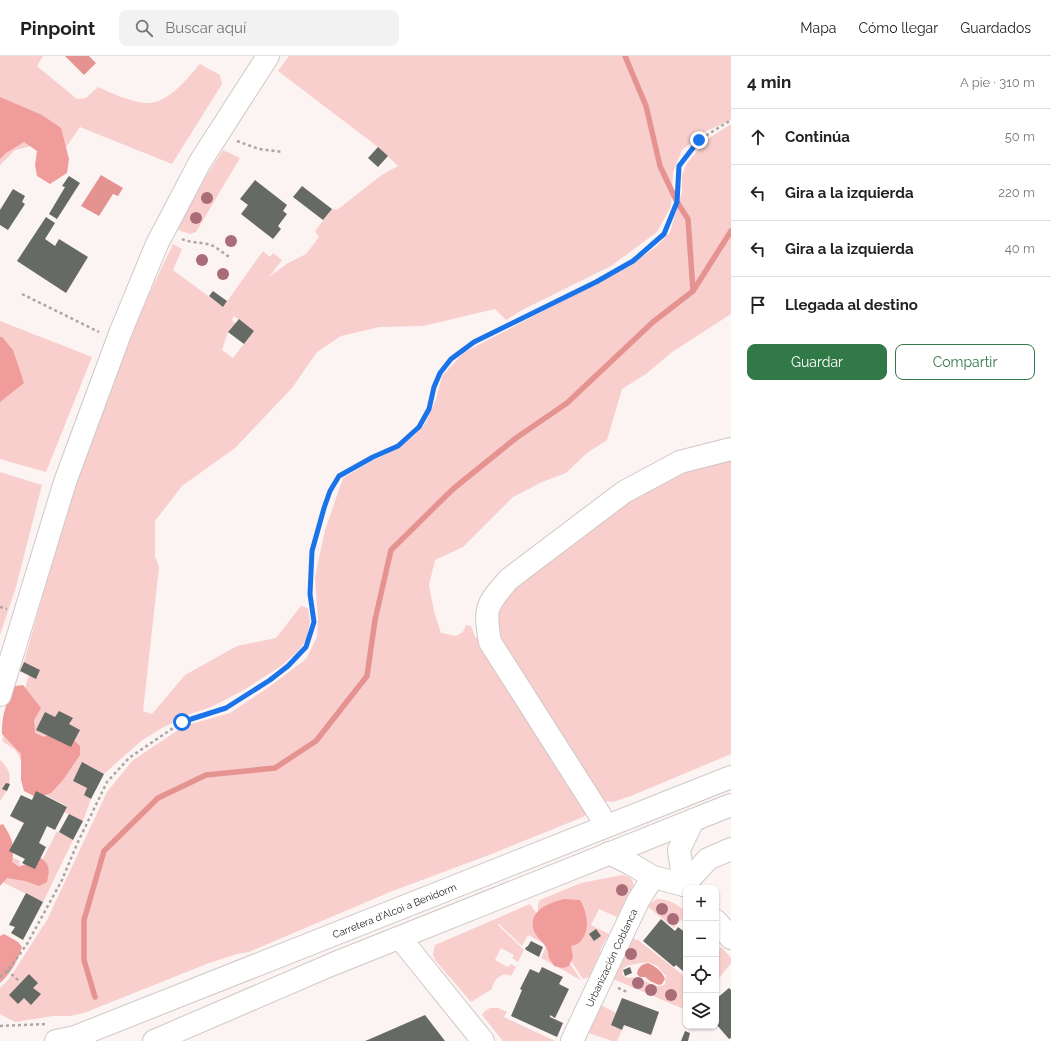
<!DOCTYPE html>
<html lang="es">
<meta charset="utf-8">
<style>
body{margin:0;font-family:Raleway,sans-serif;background:#f2f2f2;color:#222}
.controls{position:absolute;right:12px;bottom:12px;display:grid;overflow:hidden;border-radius:8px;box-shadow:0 1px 3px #0004}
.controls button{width:36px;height:36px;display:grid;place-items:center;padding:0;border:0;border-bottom:1px solid #e0e0e0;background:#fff;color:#222;font:20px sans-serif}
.stop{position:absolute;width:12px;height:12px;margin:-9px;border:3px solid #1a73e8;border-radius:50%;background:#fff}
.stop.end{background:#1a73e8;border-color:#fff;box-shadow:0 1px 4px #0008}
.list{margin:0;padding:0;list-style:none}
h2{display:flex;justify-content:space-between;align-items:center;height:52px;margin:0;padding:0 16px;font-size:17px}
h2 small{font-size:13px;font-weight:400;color:#767676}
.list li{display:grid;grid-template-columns:26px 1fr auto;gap:12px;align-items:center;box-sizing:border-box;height:56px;padding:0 16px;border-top:1px solid #e0e0e0}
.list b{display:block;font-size:15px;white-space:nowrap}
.list em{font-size:13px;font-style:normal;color:#767676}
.actions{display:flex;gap:8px;padding:12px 16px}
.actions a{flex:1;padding:9px 0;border:1px solid #317946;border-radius:8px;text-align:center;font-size:14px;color:#317946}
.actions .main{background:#317946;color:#fff}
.icon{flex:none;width:22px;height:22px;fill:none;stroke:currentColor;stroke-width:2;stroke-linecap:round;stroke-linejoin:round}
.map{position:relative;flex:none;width:731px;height:985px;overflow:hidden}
header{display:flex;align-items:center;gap:24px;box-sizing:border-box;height:56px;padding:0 20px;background:#fff;border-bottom:1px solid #e0e0e0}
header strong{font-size:19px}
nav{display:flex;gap:22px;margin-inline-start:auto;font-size:14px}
.search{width:280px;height:36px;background:#f2f2f2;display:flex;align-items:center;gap:10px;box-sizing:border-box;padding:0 14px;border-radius:8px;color:#767676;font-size:15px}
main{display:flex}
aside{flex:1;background:#fff}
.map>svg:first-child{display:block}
</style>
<header>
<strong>Pinpoint</strong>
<div class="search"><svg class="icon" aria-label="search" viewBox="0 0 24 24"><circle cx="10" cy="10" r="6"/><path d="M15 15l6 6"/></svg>Buscar aquí</div>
<nav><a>Mapa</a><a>Cómo llegar</a><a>Guardados</a></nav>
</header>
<main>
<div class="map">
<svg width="731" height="985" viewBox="0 0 731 985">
<rect width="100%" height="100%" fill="#fcf3f3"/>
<path fill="#f8cfcd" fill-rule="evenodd" d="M0,0H43L37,10L77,43L86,42L98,31C111,37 131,46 146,47C168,48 187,23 200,8L220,19L222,28L172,108L80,71L62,97L35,89L15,94L0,109Z
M289,0H731V64L704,76L682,94L673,116L671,150L657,176L611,210L522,254L506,264L495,253L423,270L379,271L341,280L317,296L292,332L235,392L182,430L155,465V500L159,511L143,655L152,658L185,619L237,590L276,582L301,550L308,552L310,566L306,584L298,595L281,610L244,634L211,651L190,658L162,672L141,685L104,718L82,707L73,725L87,732L84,739L91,743L83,765L64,756L67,750L22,727C26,717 22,703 15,694C12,691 6,688 2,685L19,630L25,632L29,619L36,622L40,614L24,606L77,418L119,302L173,188L182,193L173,214L223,251L263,195L270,201L273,197L282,204L269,221L288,207L306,198L319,181L315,175L332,153L337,154L383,118L398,110L378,91L278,15ZM234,260L254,275L233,302L222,294L228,276L235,267L232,264Z
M731,68V258L672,296L646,318L622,333L607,384L587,397L566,417L542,426L513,441L463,491L435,504L429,529L434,555L441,577L456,580L463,576L466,569L471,570L475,581L483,586L587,758L583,761L489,799L390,836L249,896L237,898L209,907L84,957L70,960H53L15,966L0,958V932L9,923L47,864L107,736L132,705L184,670L230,657L269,631L306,603L317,581L318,564L315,521L325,474L343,422L370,406L397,393L416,378L425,368L436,343L442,320L463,297L630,210L658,189L670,176L682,136V119L687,107L709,82Z
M223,94L240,102L196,176L190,178L178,174L195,137Z
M0,265L92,301L46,416L0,403Z
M731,401V698L631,740L613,746L601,745L494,572L497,549L510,533L629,443L665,422Z
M0,416L42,429L16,531L0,579Z
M0,704C15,717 11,731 0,745Z
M57,775L73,784L43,846L0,825V791L4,797L20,805L19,808L36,817Z
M622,819C630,820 635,824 633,833L617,861L599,853L591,869L609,878C606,884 601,891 600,897L589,921L583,923L538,856V848L540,844L581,827Z
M657,843C669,843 677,848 686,856V859L674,872L647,850Z
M530,848L581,924L541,902L547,889L528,879L522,890L499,868L498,869L524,894L518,906L512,902L514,899L501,892L495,904L508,911L511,908L516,911L511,920C502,915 493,924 492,933L471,946L435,904L433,898L435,889Z
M629,882L638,884L683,919L686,916V954L611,922ZM648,906L657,910L666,920L665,928C653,936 644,918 627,922L623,919L622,914C627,907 640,908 648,906Z
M721,891L731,902V907L716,926V897Z
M599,948L616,957L611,969L622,974L617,985H612L586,976Z
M490,952H498L507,956L504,961L555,985H503L482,959L485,955Z"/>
<path fill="#ef9c9a" d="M0,41L42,59L61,72L69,103L67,117L50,128L37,120L35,109L37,95L24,86L6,97L0,103Z
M0,281H2L13,294L24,327L0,346Z
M23,629L41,652L34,664L35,677L44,681L56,675L69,680L80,690V699L63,724L51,737L40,741L34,740L24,735L21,724V698L2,678C2,657 6,648 15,630Z
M3,768C12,782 15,789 12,806L19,811L32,805L38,800C50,808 50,812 47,826L39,830L25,825L7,822L0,830V769Z
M564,843L580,844C587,856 591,874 580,886C578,888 574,889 571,890L573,901L569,910L563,912L554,910C553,908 551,905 549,902C548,899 549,896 547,893C544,886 535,881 533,872C530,853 550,847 564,843Z
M4,878L18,886L22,891C17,906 12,916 0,927V880Z"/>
<path fill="#e59391" d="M65,0H89L96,7L84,19Z
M101,119L123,132L118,140L113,138L99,160L81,150Z
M648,907C655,910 663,916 665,923L662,928L659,929L650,925L645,921H640L637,918C638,911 642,908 648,907Z"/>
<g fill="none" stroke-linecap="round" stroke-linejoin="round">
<path stroke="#e59391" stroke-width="5.5" d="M693,235L731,175
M95,941L84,904V864L104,795L158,742L206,719L275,712L316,685L367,620L375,564L391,494L453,433L516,382L567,347L653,266L693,235L688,163L677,146L660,110L646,50L625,0"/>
</g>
<path fill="#656a65" d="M378,91L388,100L378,111L368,102Z
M69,120L80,127L57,163L49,158L65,131L62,130Z
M255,124L287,149L283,155L287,158L278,170L281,173L273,183L241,158L248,149L240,143Z
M302,130L332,153L323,164L293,141Z
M13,133L25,140L22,146L25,148L8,174L0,169V154Z
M46,161L55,167L45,183L55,190L59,183L88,201L66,237L17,205Z
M213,235L227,245L223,251L209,240Z
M239,263L254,275L244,288L228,276Z
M24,606L40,614L36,623L20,615Z
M59,655L73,662L69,668L80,674L71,691L36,674L45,656L55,661Z
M82,706L104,718L91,743L84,739L87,732L73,725Z
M6,727L10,728L7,735L2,733Z
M36,735L67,751L55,774L47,770L39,787L46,791L35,813L22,807L25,803L9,795L24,767L10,760L21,739L32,744Z
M69,758L83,765L73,784L59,776Z
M26,837L43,846L23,884L11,877L15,871L9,869Z
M661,863L675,875L678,871L686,877V881L684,883L686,885V913L684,916L676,909L674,911L643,885Z
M596,873L601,880L594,885L589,878Z
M531,885L543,891L539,901L526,894L525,892L528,890Z
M542,911L563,921L559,928L569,933L555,962L550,959V961L563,967L557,981L511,960L522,934L520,933L530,913L539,917Z
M630,911L632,917L625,920L623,914Z
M29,918L38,927L33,932L41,938L31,949L24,942L18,948L9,939Z
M729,932L731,934V982L729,983L716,968V943Z
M622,942L659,956L651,979L624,969L622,974L611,969Z
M425,959L445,985H365L370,983Z
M685,975L690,977L688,985H681Z"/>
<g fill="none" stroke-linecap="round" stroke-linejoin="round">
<g stroke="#d0c8c7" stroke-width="24">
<g id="minor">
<path d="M606,770L600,759L490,586C484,552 486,549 509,523L624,436L680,406L731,393"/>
<path d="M609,797L631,808L653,821L684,829"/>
<path d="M684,829L679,794L693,764"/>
<path d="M684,829L708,803L731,793"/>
<path d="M716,865L731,882"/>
<path d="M400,882L483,985"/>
<path id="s1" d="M572,985L638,845L653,821"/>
</g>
</g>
<g stroke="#d0c8c7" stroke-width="24">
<g id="major">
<path d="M0,639L65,426L121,275L157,188L200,106L268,0"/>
<path id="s2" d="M56,985L75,981L731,721"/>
<path d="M154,985L333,908L731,749"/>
</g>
</g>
<path stroke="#aba5a4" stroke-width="2.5" stroke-dasharray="3 3" stroke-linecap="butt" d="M237,85L259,93L283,96
M182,183C190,187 201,186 211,189C218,192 224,198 231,202
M22,238L99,276
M0,551L7,553
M7,914L19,925
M0,921L9,913L27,888L62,824L77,788L107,726L129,702L182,666L226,652L270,624L288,610L306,591L314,565L310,538L312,495L324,452L330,435L339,420L373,401L398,390L419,371L429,353L434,331L440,317L451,303L474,286L596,225L633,205L664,178L677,146L679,110L699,84L731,64
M618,932L627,936
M0,970L45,968"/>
<use href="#minor" stroke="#fff" stroke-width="22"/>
<use href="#major" stroke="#fff" stroke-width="22"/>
</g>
<g fill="#a86d77">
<circle cx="207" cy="142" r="6"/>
<circle cx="196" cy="162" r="6"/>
<circle cx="231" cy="185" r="6"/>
<circle cx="202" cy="204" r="6"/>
<circle cx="223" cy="218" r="6"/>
<circle cx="622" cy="834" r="6"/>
<circle cx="662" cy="853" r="6"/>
<circle cx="673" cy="863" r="6"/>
<circle cx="631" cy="898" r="6"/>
<circle cx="638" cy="927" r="6"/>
<circle cx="651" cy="934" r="6"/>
<circle cx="671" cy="939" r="6"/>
</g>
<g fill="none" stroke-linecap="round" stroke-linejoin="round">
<path stroke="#1a73e8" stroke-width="5" d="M182,666L226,652L270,624L288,610L306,591L314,566L310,538L312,495L324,452L330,435L339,420L373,401L398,390L419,371L429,353L434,331L440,317L451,303L474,286L596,226L633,205L664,178L677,146L679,110L699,84"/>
</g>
<g text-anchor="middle" stroke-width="4" stroke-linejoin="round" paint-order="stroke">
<g font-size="10" fill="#211e1d" stroke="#fff">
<text dy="4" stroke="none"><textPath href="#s2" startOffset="363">Carretera d'Alcoi a Benidorm</textPath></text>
<text dy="4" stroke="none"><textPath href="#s1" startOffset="92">Urbanización Coblanca</textPath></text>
</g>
</g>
</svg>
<div class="controls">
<button>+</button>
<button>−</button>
<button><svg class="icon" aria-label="locate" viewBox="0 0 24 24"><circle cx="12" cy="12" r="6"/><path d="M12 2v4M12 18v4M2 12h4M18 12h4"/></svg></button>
<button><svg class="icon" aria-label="layers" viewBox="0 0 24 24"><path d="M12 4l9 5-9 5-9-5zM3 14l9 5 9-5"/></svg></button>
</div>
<div class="stop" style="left:182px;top:666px"></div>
<div class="stop end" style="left:699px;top:84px"></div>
</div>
<aside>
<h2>4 min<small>A pie · 310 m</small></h2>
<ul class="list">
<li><svg class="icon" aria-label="ahead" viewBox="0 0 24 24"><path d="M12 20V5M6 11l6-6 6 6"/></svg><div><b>Continúa</b></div><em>50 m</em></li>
<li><svg class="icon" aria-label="left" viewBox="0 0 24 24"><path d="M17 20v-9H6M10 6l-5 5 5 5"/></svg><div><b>Gira a la izquierda</b></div><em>220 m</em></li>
<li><svg class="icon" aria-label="left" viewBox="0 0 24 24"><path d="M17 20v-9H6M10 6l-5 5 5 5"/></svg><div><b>Gira a la izquierda</b></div><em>40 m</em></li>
<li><svg class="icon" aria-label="arrive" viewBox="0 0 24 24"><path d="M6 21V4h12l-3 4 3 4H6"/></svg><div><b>Llegada al destino</b></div></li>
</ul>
<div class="actions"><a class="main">Guardar</a><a>Compartir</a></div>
</aside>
</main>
